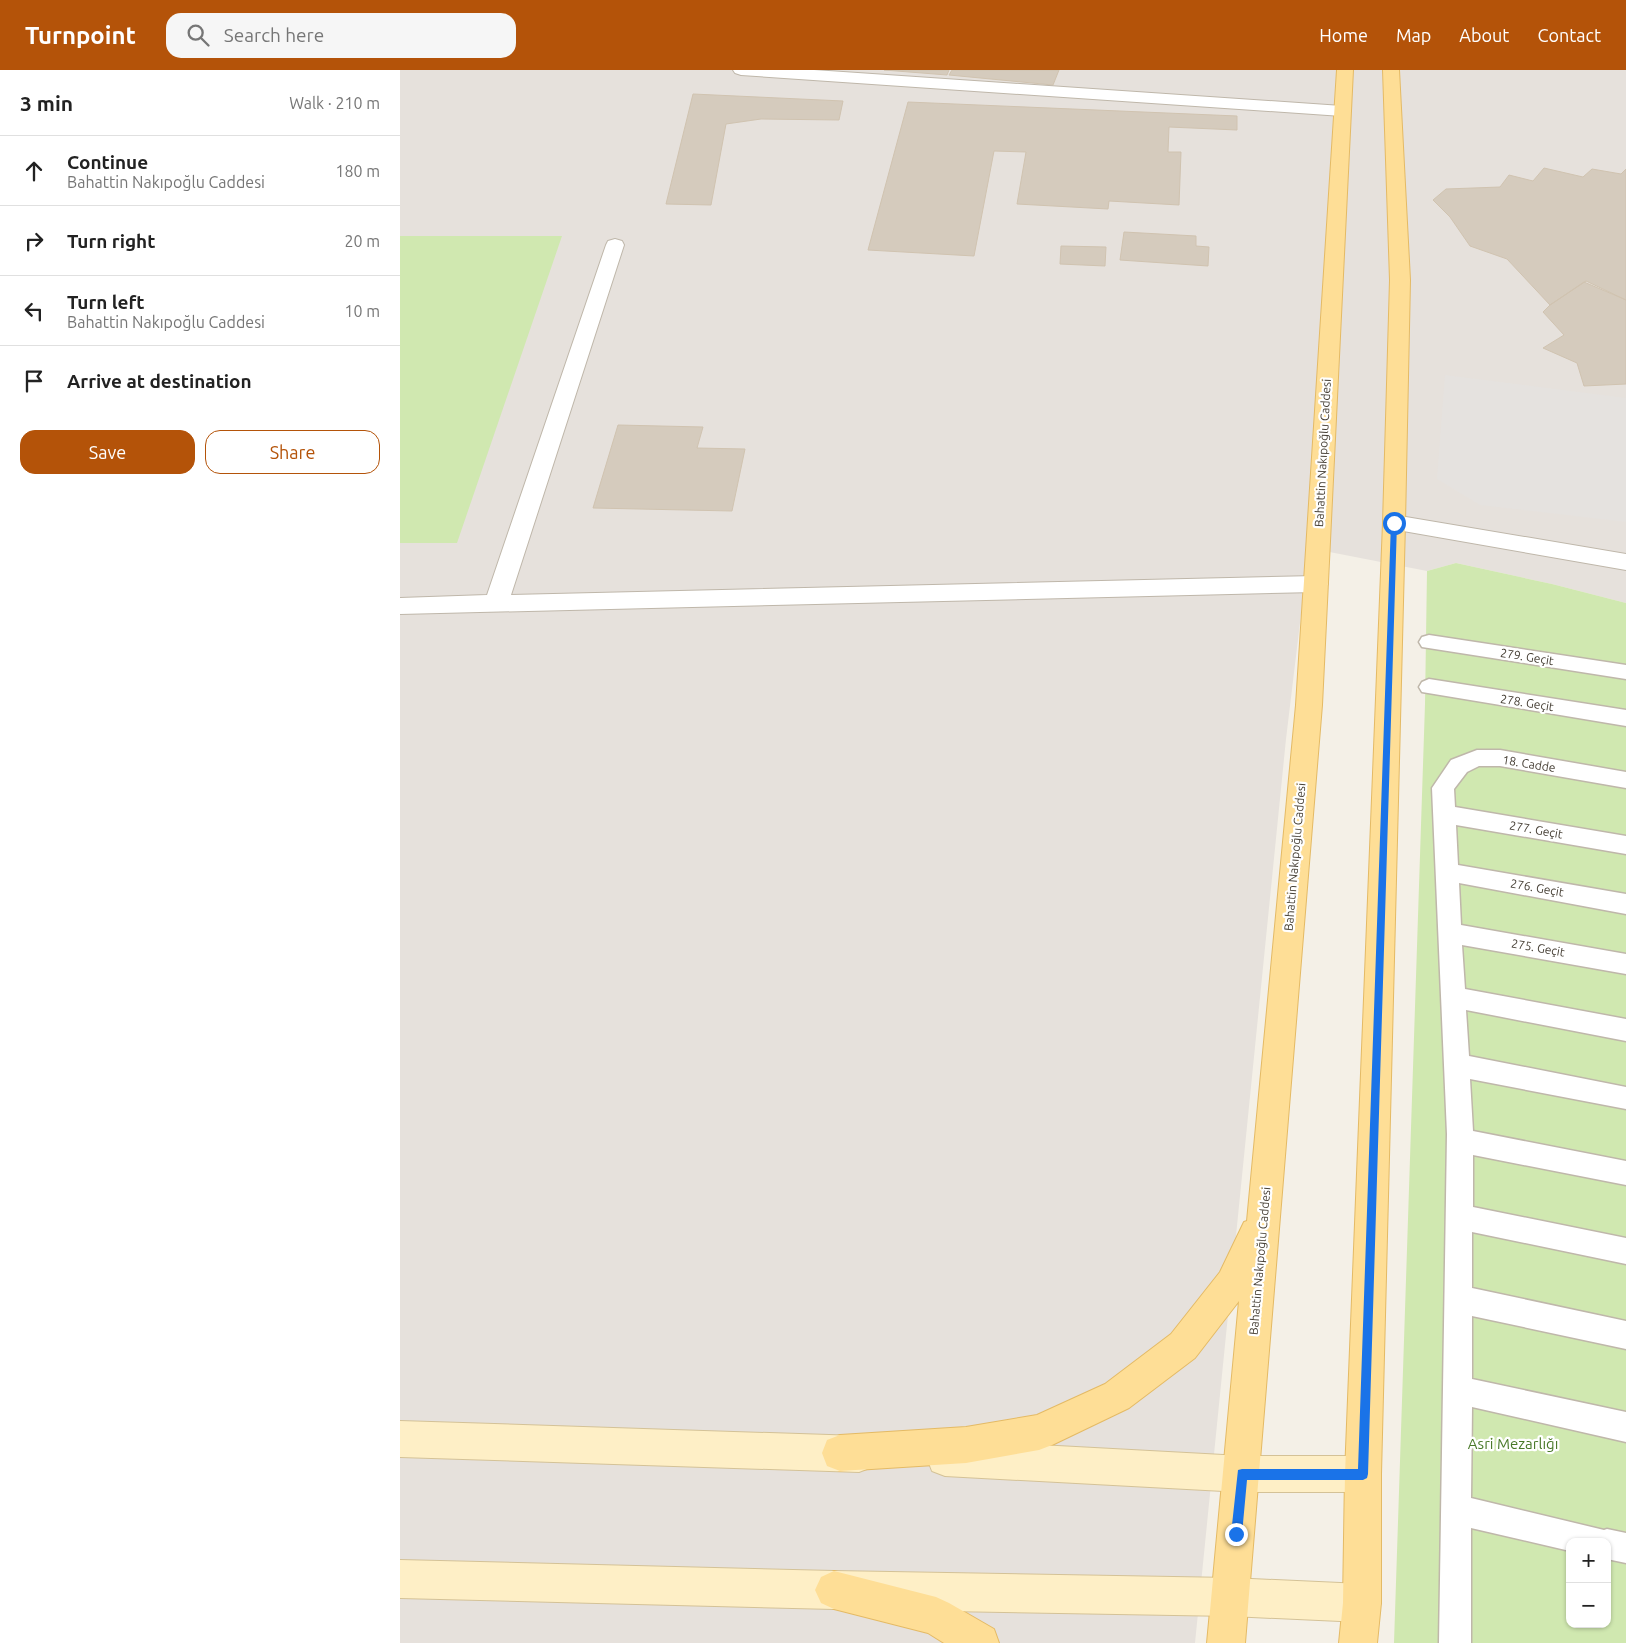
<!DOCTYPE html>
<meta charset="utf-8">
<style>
body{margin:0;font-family:Ubuntu,sans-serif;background:#f6f6f6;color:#222}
.controls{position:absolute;right:15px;bottom:15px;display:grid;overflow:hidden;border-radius:10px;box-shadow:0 1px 4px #0004}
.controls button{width:45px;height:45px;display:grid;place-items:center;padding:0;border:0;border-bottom:1px solid #e0e0e0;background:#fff;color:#222;font:25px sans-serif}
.stop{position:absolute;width:15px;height:15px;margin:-11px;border:4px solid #1a73e8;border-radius:50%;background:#fff}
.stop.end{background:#1a73e8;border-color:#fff;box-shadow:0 1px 5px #0008}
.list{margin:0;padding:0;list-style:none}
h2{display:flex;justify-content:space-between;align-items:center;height:65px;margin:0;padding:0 20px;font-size:21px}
h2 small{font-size:16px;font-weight:400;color:#767676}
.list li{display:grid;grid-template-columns:32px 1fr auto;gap:15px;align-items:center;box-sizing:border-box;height:70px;padding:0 20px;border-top:1px solid #e0e0e0}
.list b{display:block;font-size:19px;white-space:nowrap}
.list p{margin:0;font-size:16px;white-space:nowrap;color:#767676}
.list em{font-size:16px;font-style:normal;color:#767676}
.actions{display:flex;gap:10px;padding:15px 20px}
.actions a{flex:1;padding:11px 0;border:1px solid #b45309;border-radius:15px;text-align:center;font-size:18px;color:#b45309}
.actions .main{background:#b45309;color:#fff}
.icon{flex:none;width:28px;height:28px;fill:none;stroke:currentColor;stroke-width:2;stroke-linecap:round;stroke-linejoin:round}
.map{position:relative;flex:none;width:1226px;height:1573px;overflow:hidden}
header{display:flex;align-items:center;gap:30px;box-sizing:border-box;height:70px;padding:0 25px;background:#b45309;color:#fff}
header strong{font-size:24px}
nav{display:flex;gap:28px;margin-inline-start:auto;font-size:18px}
.search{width:350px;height:45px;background:#f6f6f6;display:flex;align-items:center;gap:12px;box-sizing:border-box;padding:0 18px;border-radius:15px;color:#767676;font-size:19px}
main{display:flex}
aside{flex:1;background:#fff}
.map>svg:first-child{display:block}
</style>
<header>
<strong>Turnpoint</strong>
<div class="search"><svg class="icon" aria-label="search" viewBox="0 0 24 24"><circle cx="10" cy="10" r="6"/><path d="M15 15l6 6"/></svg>Search here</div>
<nav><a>Home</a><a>Map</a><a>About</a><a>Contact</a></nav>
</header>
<main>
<aside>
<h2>3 min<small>Walk · 210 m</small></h2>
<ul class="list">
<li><svg class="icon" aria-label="ahead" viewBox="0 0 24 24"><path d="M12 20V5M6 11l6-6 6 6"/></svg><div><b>Continue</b><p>Bahattin Nakıpoğlu Caddesi</p></div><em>180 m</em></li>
<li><svg class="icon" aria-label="right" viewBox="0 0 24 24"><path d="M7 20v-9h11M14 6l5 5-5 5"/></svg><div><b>Turn right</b></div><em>20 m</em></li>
<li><svg class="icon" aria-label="left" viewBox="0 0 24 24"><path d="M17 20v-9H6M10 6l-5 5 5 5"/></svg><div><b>Turn left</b><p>Bahattin Nakıpoğlu Caddesi</p></div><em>10 m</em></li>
<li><svg class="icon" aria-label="arrive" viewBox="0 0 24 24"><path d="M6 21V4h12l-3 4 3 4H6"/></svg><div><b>Arrive at destination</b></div></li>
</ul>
<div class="actions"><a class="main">Save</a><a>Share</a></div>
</aside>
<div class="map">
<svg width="1226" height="1573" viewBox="0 0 1226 1573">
<rect width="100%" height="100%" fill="#f4f0e7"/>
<path fill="#e6e1dc" d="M0,0H1226V533L1152,514L1056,493L1027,501L909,478L886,669L795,1573H0Z"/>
<path fill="#d0e8b0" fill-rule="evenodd" d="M0,166H162L57,473H0Z
M1056,493L1152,514L1226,533V1573H994L1025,634L1027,501ZM1170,1472H1207V1554H1170Z"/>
<path fill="#e5e2df" d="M1045,305L1226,328V452L1080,435L1037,409Z"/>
<path fill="#d5cbbd" stroke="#d0c3b0" d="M484,0H549L547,5Z
M552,0H659L653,15L549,5Z
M293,24L443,31L439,50L361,49L326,54L311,135L266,134Z
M508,32L837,46V60L769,57L768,82H781L779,135L709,131L708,139L617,134L626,82L594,81L574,186L468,180Z
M1144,98L1183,107L1192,99L1221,104L1226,99V230L1186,211L1150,235L1107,189L1070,176L1050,147L1033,130L1046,119L1100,117L1109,105L1133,111Z
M724,162L796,166V176L809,177L808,196L720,190Z
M661,176L706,177L705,196L660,194Z
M1184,212L1226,230V314L1184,316L1177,293L1143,278L1164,265L1143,242L1150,235Z
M218,355L303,357L297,378L345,379L332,441L193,438Z"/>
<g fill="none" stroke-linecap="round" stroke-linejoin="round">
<g stroke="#bfb7aa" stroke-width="3">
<path id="service" d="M1029,565L1226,595V609L1022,577L1019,572L1022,567Z
M1029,609L1226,640V656L1022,622L1019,617L1022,612Z
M1077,680H1100L1226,702V718L1100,696H1079L1067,702L1054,719L1055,737L1226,766V784L1056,755L1058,795L1226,824V844L1059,813L1061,855L1226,884V904L1062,875L1065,919L1226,949V971L1066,940L1069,986L1226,1017V1039L1070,1009L1073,1061L1226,1091V1115L1073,1085V1137L1226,1168V1194L1072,1162V1218L1226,1251V1279L1072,1246V1309L1226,1342V1372L1072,1337L1071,1428L1204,1460L1207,1459L1226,1463V1493L1207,1489V1472H1170V1481L1071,1458V1573H1039L1047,1064L1032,718L1051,690Z"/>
</g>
<g stroke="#bfb7aa" stroke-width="2">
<path id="minor" d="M333,0H414L942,36L948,37L951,41L948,45L942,46L341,5L335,3Z
M215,169L222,171L224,175L111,525L916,506L924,508L928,514L924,520L916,522L0,544V528L87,525L206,175L208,171Z
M994,445L1226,484V500L986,458L983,453L986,448Z"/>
</g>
<g stroke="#d4c297" stroke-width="2">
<path id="secondary" d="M0,1351L459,1366L472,1371L477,1384L472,1397L459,1402L0,1387Z
M545,1370L842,1386H963L976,1391L981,1404L976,1417L963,1422H842L545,1406L532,1401L527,1388L532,1375Z
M0,1490L434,1501L831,1508L962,1514L975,1520L981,1533L975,1546L962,1552L831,1546L434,1539L0,1528Z"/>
</g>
<g stroke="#e4ba65" stroke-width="2">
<path id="primary" d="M937,0H953L922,635L845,1573H807L839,1231L795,1288L729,1338L652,1375L639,1380L566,1393L440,1401L427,1396L422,1383L427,1370L440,1365L566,1357L637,1345L705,1314L771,1264L820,1202L844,1152L847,1151L896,635Z
M983,0H999L1010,210L1005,453L981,1404V1533L977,1573H939L943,1533L945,1404L983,453L990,210Z
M434,1501L536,1527L549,1533L594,1559L599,1573H544L528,1563L434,1539L421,1533L415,1520L421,1507Z"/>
</g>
<use href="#service" fill="#fff" fill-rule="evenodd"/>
<use href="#minor" fill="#fff" fill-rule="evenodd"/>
<use href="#secondary" fill="#feefc6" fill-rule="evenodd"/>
<use href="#primary" fill="#fede96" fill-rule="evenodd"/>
</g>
<path fill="#1a73e8" d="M991,452L997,453L968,1404L967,1408L963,1410H847L842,1464L840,1468L836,1469L833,1468L831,1464L838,1400L842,1399H958Z"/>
<g text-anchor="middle" stroke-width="4.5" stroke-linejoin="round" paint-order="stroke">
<g font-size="12" fill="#474036" stroke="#fff">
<text transform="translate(923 383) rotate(-87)" y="4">Bahattin Nakıpoğlu Caddesi</text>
<text transform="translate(1127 587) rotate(9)" y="4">279. Geçit</text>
<text transform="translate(1127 633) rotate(9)" y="4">278. Geçit</text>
<text transform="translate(1129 694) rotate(9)" y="4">18. Cadde</text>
<text transform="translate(1136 760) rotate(10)" y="4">277. Geçit</text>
<text transform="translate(895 787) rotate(-85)" y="4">Bahattin Nakıpoğlu Caddesi</text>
<text transform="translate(1137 818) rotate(10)" y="4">276. Geçit</text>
<text transform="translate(1138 878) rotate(10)" y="4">275. Geçit</text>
<text transform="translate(860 1191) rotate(-85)" y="4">Bahattin Nakıpoğlu Caddesi</text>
</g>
<g font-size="15" fill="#497929" stroke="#fff">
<text x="1113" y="1379">Asri Mezarlığı</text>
</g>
</g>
</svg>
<div class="controls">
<button>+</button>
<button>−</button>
</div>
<div class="stop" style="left:994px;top:453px"></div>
<div class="stop end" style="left:836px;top:1464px"></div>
</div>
</main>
